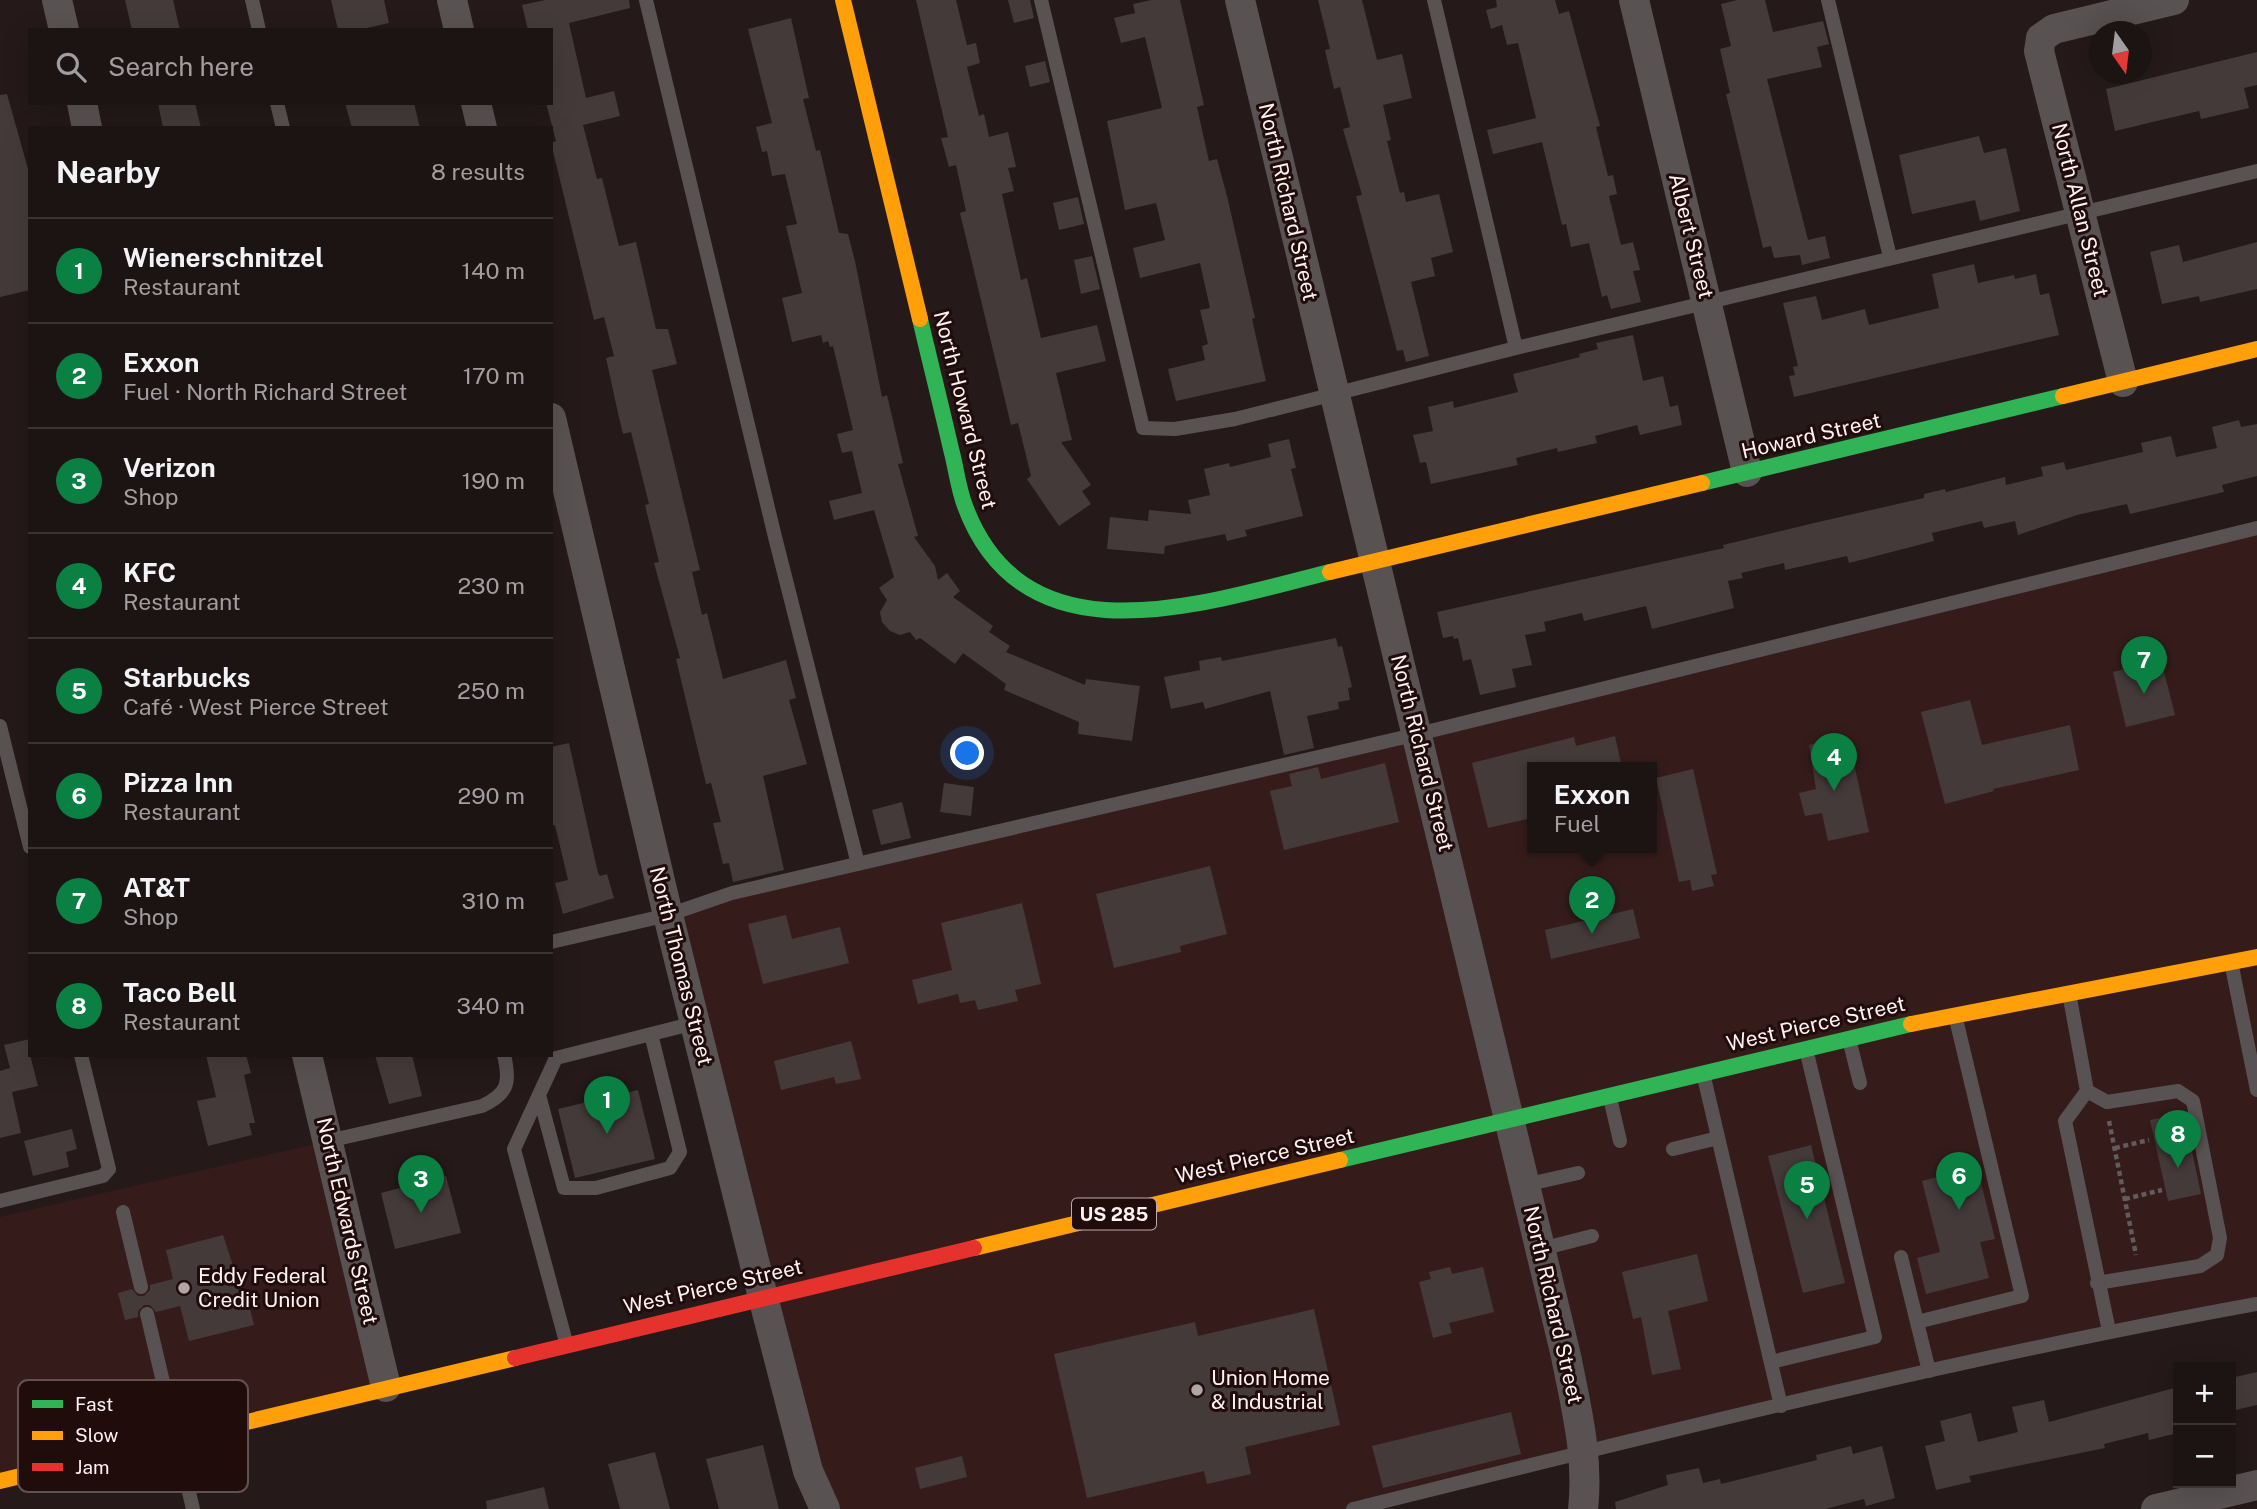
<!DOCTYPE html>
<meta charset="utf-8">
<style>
body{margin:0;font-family:"Public Sans",sans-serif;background:#251c1c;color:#f1f3f6}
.controls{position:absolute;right:21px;bottom:21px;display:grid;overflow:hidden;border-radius:0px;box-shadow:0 7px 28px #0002}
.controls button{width:63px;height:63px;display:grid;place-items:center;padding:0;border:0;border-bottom:2px solid #3a3233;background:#1c1313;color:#f1f3f6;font:35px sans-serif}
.compass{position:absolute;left:2089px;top:21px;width:63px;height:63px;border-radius:50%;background:#1c1313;box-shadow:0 7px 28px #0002;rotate:166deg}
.you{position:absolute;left:968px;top:754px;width:24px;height:24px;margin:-18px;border:5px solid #fff;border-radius:50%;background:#1a73e8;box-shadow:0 0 0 10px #1a73e833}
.badge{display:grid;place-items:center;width:46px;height:46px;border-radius:50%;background:#0b8043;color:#fff;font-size:23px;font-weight:700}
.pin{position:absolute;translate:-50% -58px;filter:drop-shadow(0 2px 4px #0008)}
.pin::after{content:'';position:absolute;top:37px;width:24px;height:21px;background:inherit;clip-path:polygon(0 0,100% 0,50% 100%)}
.popup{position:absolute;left:1527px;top:762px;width:130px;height:91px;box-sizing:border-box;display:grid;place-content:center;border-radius:0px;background:#1c1313;filter:drop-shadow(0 2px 5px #0005);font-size:23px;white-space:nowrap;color:#a09ea0}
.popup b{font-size:26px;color:#f1f3f6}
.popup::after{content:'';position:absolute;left:50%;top:100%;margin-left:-14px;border:14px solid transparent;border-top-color:#1c1313}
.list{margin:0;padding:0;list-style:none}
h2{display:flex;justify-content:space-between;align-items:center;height:91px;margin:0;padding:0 28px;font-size:30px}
h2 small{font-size:23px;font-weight:400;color:#a09ea0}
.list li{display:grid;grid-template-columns:46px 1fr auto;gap:21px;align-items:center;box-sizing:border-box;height:105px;padding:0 28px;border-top:2px solid #3a3233}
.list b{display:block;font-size:26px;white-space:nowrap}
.list p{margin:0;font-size:23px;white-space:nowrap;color:#a09ea0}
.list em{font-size:23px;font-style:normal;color:#a09ea0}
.icon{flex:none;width:38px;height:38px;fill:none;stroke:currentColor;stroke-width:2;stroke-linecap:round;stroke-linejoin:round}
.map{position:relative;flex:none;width:2257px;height:1509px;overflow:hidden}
.search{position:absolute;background:#1c1313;box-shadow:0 7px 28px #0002;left:28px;top:28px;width:525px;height:77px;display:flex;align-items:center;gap:18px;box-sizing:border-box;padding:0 24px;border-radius:0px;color:#a09ea0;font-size:26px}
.panel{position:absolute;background:#1c1313;box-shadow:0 7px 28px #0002;left:28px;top:126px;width:525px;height:931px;border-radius:0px}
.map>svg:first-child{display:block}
</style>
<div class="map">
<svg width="2257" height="1509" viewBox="0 0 2257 1509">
<rect width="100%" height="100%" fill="#251919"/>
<path fill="#351c1b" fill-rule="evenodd" d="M2257,528V1304L2109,1331L1353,1509H825L668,915ZM1532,768H1652V848H1532Z
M328,1141L386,1387L0,1481V1217Z"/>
<path fill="#453a3a" d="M125,0H173L180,30H132Z
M331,0H384L389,23L358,30H338Z
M545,0H629L630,8L569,23L586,98L614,91L620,116L583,125L597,179L602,178L619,246L636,242L656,329H668L677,364L652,370L700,570L692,572L702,615L707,613L723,679L786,660L796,698L789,700L807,764L763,776L784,870L733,882L729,863L723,864L713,823L721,822L711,783L706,784L676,659L680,658L654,563L659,562L645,505L649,504L631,432L623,434L618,413L606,358L614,356L604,317L594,320L551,143L556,141L546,103H551V30H528L522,5Z
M916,0H956L967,45L976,43L980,63L967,67L979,116L984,114L989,137L1008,132L1016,167L1008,168L1014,191L1002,194L1021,280L1027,278L1041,338L1097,325L1106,361L1056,373L1072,440L1061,442L1091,485L1082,491L1091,504L1059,526L1027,479L1031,476L1018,423L1011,425L960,213L966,211L956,165L949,167L941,138L948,137Z
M1008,0H1030L1034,18L1014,23Z
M1151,0H1180L1204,105L1197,107L1209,161L1217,159L1227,196L1255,318L1252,319L1266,381L1176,401L1168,369L1205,360L1202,346L1208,344L1200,310L1210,308L1200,263L1140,278L1133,248L1165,240L1156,203L1125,210L1107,121L1162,108L1145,37L1121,43L1114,18L1135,13L1133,4Z
M1318,0H1362L1377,60L1402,54L1412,98L1383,105L1391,140L1387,141L1400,193L1404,192L1406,202L1439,194L1453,252L1431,258L1435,276L1411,282L1429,356L1406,362L1403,350L1397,351L1356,196L1362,195L1343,129L1350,127L1340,87L1334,89L1325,50L1330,49Z
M1496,0H1555L1559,14L1569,11L1600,126L1596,127L1608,176L1613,175L1617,194L1609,196L1621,245L1633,242L1640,270L1633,271L1641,302L1611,309L1607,295L1602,297L1589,243L1571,247L1566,224L1562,225L1542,142L1493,154L1487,130L1536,118L1518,43L1507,45L1502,25L1491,29L1486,10L1497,7Z
M1737,0H1765L1773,32L1823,21L1829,44L1817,47L1822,67L1767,79L1808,240L1825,236L1830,258L1802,265L1800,255L1774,258L1771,246L1763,248L1726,94L1730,93L1720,49L1731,46L1721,4Z
M791,18L809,98L803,99L816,151L820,150L839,233L848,234L855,261L882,397L887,395L903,463L898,464L918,536L914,537L935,566L938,580L947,573L960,591L953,597L993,626L989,632L1010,646L1006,652L1085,685L1086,679L1140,686L1132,741L1078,734L1079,722L1004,690L1006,684L963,653L955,664L920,638L916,640L910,632L900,635L890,631L882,622L880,612L887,600L879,588L894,577L874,510L834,520L829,501L862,493L852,451L842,453L837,434L853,430L833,346L830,347L828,341L823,343L821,335L792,342L782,298L802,293L786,226L797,224L785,174L772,176L767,151L762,152L756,127L772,123L748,29Z
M2257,52V85L2244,88L2249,108L2201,119L2199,111L2115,131L2106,89Z
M1045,61L1050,82L1030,87L1025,66Z
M7,94L30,176V290L0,297V95Z
M158,103H195L201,128H163Z
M345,103H414L420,128H352Z
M1979,136L1984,153L2006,148L2020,211L1980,221L1975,200L1912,214L1899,155Z
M1078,197L1084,224L1059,230L1053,203Z
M2257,242V289L2200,302L2199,296L2162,304L2150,252L2179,245L2183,262Z
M1092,256L1100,289L1081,294L1074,260Z
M1974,264L1978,283L2014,275L2015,279L2036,274L2040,295L2049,293L2059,335L1794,397L1789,376L1795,375L1793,367L1798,366L1783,303L1816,296L1822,320L1865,309L1869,325L1939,308L1932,274Z
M1633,335L1643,381L1663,376L1670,407L1678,405L1682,425L1640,435L1637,425L1595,436L1597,443L1558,452L1557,448L1516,458L1518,465L1431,484L1426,462L1420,463L1413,435L1433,431L1428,407L1453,401L1454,408L1518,392L1513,374L1580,357L1579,354L1598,349L1596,343Z
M2239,420L2241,427L2257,424V476L2222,485L2224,492L2130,514L2127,504L2077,515L2018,535L2015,521L1984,528L1982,521L1932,533L1934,541L1849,563L1847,556L1785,570L1784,563L1741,573L1743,578L1728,581L1734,608L1652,629L1646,606L1584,621L1582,613L1544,622L1546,631L1525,635L1532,665L1512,669L1516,687L1480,695L1471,659L1463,661L1458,638L1454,639L1453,636L1443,638L1437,612L1724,548L1723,545L1814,523L1924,498V494L1945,489L1946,492L2005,477L2006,485L2043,476L2041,467L2064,462L2066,470L2113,459L2143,452L2141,443L2171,436L2176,457L2217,448L2212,427Z
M1289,439L1296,468L1291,469L1303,516L1245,530L1247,536L1227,541L1225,534L1165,546L1164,554L1107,549L1110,517L1148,521L1149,510L1191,514L1188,500L1210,495L1204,469L1229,463L1230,467L1271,457L1268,444Z
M1336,638L1338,647L1342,646L1352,687L1348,688L1350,700L1338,702L1339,709L1307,716L1314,748L1284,755L1270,691L1205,709L1203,702L1171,709L1164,677L1200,670L1199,661L1221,657L1222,661Z
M2161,660L2175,715L2126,727L2113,672Z
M1970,700L1982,745L2070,725L2079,770L1993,789L1994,791L1945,804L1921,712Z
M1615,736L1622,768H1532V818L1488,828L1472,763L1574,737L1576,746Z
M1840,738L1843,752L1851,750L1869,832L1828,841L1822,813L1805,816L1799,793L1816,789L1809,745Z
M569,743L598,873L600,876L607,874L614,898L563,914L555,883L568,880L555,825L551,826V747Z
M1385,763L1399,822L1284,850L1270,791L1292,786L1289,774L1318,767L1321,779Z
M1693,769L1717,874L1711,875L1714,886L1692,891L1690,880L1679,882L1656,778Z
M944,783L974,787L971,816L940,812Z
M902,802L911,838L881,845L872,810Z
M1210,866L1227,934L1180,946L1181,952L1114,968L1096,894Z
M1022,903L1041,984L1015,990L1018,1001L978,1010L975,1000L960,1003L958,994L918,1004L912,980L952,970L941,923Z
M1633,909L1640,938L1551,959L1545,930Z
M786,915L792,939L840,927L849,963L763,984L748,924Z
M30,1039V1055L38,1086L12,1092L21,1133L0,1138V1071L10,1068L4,1045Z
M851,1041L861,1079L836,1084L834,1077L781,1090L774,1061Z
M206,1055H246L251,1073L244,1075L255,1123H249L252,1135L208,1146L197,1101L216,1097Z
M375,1055H412L422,1096L389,1104Z
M638,1090L655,1159L575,1178L558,1109Z
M2184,1113L2201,1194L2168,1201L2150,1120Z
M72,1129L77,1149L66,1152L69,1167L33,1176L24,1141Z
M1811,1145L1845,1283L1803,1293L1768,1156Z
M1977,1167L1995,1239L1980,1242L1989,1278L1926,1294L1917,1258L1940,1252L1922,1181Z
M446,1176L461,1233L395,1249L381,1193Z
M223,1235L241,1290L245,1289L254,1325L189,1341L180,1306L156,1312L150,1305H144L138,1311V1317L125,1320L118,1293L132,1289L138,1296H144L150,1290V1285L173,1279L166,1250Z
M1697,1254L1708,1301L1668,1311L1681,1369L1652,1375L1641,1317L1633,1319L1622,1272Z
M1450,1267L1452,1274L1483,1267L1494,1312L1449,1323L1452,1333L1433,1338L1419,1282L1431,1279L1429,1272Z
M1314,1309L1340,1425L1245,1447L1251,1474L1207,1484L1204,1471L1087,1498L1054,1354L1195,1322L1198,1336Z
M2257,1372V1405L2231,1411V1378Z
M2178,1387V1433L2149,1440L2148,1433L2104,1444L2105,1448L1969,1476L1971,1482L1936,1490L1925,1446L1945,1441L1940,1421L1971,1413L1978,1442L2018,1432L2012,1407L2044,1400L2049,1422Z
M1511,1412L1521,1454L1383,1488L1372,1446Z
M763,1445L779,1509H719L706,1459Z
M1851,1446L1853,1454L1882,1446L1895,1498L1866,1506L1864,1499L1825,1509H1616L1615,1502L1668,1485L1666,1475L1699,1468L1703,1483L1720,1479L1721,1484L1817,1460L1816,1455Z
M655,1452L670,1509H620L608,1464Z
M962,1456L967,1477L920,1489L915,1468Z
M544,1487L549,1509H487L486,1501Z"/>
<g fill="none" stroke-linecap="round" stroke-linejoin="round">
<path stroke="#615b5b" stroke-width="4.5" stroke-dasharray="5 3.5" stroke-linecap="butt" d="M2109,1121L2136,1255
M2115,1148L2149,1140
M2125,1199L2162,1190"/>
<path stroke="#595252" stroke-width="14" d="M252,0L259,30
M646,0L775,537L858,864
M1041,0L1143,428L1175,429L1235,419L1516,348L2257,171
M1434,0L1516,348
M1828,0L1890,257
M277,103L283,128
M0,726L30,847
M551,942L668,915L732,893L1418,734L2257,528
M2231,962L2257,1090
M2069,993L2087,1091L2065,1121L2109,1331
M1849,1039L1860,1083
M1703,1073L1781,1406
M2087,1091L2107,1102L2178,1091L2193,1101L2220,1238L2217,1255L2200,1266L2097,1283
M539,1095L564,1188H596L670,1168L680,1152L651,1034
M1610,1098L1620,1141
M328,1141L482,1106C507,1094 511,1084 504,1055
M1673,1149L1718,1138
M1525,1185L1578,1173
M0,1201L103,1176L109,1169L81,1055
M123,1212L141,1287
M1541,1249L1592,1236
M1901,1257L1929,1371
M147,1314L193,1509
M1917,1322L2022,1296L1955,1015
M566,1342L514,1149L556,1058L695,1023
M1771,1362L1875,1337L1806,1049
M1353,1509C1653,1435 1953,1359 2257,1304"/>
<path stroke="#595252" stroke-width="30" d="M57,0L64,30
M452,0L459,30
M1240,0L1566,1356C1576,1407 1589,1457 1583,1509
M1634,0L1747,472
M82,103L87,128
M476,103L482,128
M2123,382L2039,51L2041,38L2054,29L2174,0
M551,418L668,915L763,1297L808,1471L825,1509
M307,1055L386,1387
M2156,1509L2257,1485"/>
<path stroke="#30b455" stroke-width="16" d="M920,319C930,362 941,405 951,449C956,467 958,488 965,506C1025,667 1207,602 1330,572
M1702,483L2063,396
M1340,1160L1911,1024"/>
<path stroke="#ff9f0a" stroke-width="16" d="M843,0L920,319
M2063,396L2257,349
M1330,572L1702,483
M1911,1024L2257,957
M974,1248L1340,1160
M0,1481L515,1358"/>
<path stroke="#e5322d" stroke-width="16" d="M515,1358L974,1248"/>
</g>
<g fill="#b2a5a5" stroke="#200c0b" stroke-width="2.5">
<circle cx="184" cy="1288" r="7"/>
<circle cx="1197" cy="1390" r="7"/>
</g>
<g text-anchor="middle" stroke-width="6" stroke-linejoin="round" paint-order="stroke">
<rect fill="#200c0b" stroke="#bbacab" stroke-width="2" x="1072" y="1198.5" width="84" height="31" rx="5"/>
<g font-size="19" font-weight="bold" fill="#fef1f0">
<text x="1114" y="1221">US 285</text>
</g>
<g font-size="21" fill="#fef1f0" stroke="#200c0b">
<text transform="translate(1288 202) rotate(77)" y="7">North Richard Street</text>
<text transform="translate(2080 210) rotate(76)" y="7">North Allan Street</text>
<text transform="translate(1691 236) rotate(76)" y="7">Albert Street</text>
<text transform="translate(965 410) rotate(76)" y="7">North Howard Street</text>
<text transform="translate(1811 436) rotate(-13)" y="7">Howard Street</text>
<text transform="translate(1422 753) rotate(76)" y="7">North Richard Street</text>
<text transform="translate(681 966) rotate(76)" y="7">North Thomas Street</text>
<text transform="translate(1816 1024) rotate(-13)" y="7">West Pierce Street</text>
<text transform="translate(1265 1156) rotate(-13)" y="7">West Pierce Street</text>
<text transform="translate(347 1221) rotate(77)" y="7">North Edwards Street</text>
<text transform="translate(713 1287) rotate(-13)" y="7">West Pierce Street</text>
<text transform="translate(1553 1305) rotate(77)" y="7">North Richard Street</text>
</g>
<g font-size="21" fill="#fef1f0" stroke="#200c0b" text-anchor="start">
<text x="198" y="1283">Eddy Federal<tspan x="198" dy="24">Credit Union</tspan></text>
<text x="1211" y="1385">Union Home<tspan x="1211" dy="24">&amp; Industrial</tspan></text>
</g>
</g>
<rect x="18" y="1380" width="230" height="112" rx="10" fill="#200c0b" stroke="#635150" stroke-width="2"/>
<rect x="32" y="1400" width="31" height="8" fill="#30b455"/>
<rect x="32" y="1431" width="31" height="9" fill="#ff9f0a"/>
<rect x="32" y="1463" width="31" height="8" fill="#e5322d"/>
<g font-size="19" fill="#fef1f0">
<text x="75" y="1411">Fast</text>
<text x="75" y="1442">Slow</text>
<text x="75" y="1474">Jam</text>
</g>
</svg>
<div class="controls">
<button>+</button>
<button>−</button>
</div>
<svg class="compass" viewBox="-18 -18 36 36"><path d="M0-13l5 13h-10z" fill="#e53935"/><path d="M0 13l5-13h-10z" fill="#a09ea0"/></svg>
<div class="you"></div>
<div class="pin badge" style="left:607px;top:1134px">1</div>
<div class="pin badge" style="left:1592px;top:934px">2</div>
<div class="popup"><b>Exxon</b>Fuel</div>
<div class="pin badge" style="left:421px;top:1213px">3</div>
<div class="pin badge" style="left:1834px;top:791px">4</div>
<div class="pin badge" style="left:1807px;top:1219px">5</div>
<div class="pin badge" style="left:1959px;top:1210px">6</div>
<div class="pin badge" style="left:2144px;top:694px">7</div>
<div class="pin badge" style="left:2178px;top:1168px">8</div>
<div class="search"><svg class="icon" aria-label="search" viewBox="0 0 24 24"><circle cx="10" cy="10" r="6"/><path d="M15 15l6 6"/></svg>Search here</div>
<section class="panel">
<h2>Nearby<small>8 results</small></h2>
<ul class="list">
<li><span class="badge">1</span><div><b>Wienerschnitzel</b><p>Restaurant</p></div><em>140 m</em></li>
<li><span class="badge">2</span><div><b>Exxon</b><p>Fuel · North Richard Street</p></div><em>170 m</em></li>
<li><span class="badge">3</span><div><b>Verizon</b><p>Shop</p></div><em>190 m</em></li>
<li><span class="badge">4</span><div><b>KFC</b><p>Restaurant</p></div><em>230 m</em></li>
<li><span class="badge">5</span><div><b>Starbucks</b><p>Café · West Pierce Street</p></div><em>250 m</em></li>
<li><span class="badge">6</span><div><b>Pizza Inn</b><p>Restaurant</p></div><em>290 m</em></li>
<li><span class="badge">7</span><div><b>AT&amp;T</b><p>Shop</p></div><em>310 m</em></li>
<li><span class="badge">8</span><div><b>Taco Bell</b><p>Restaurant</p></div><em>340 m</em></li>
</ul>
</section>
</div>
